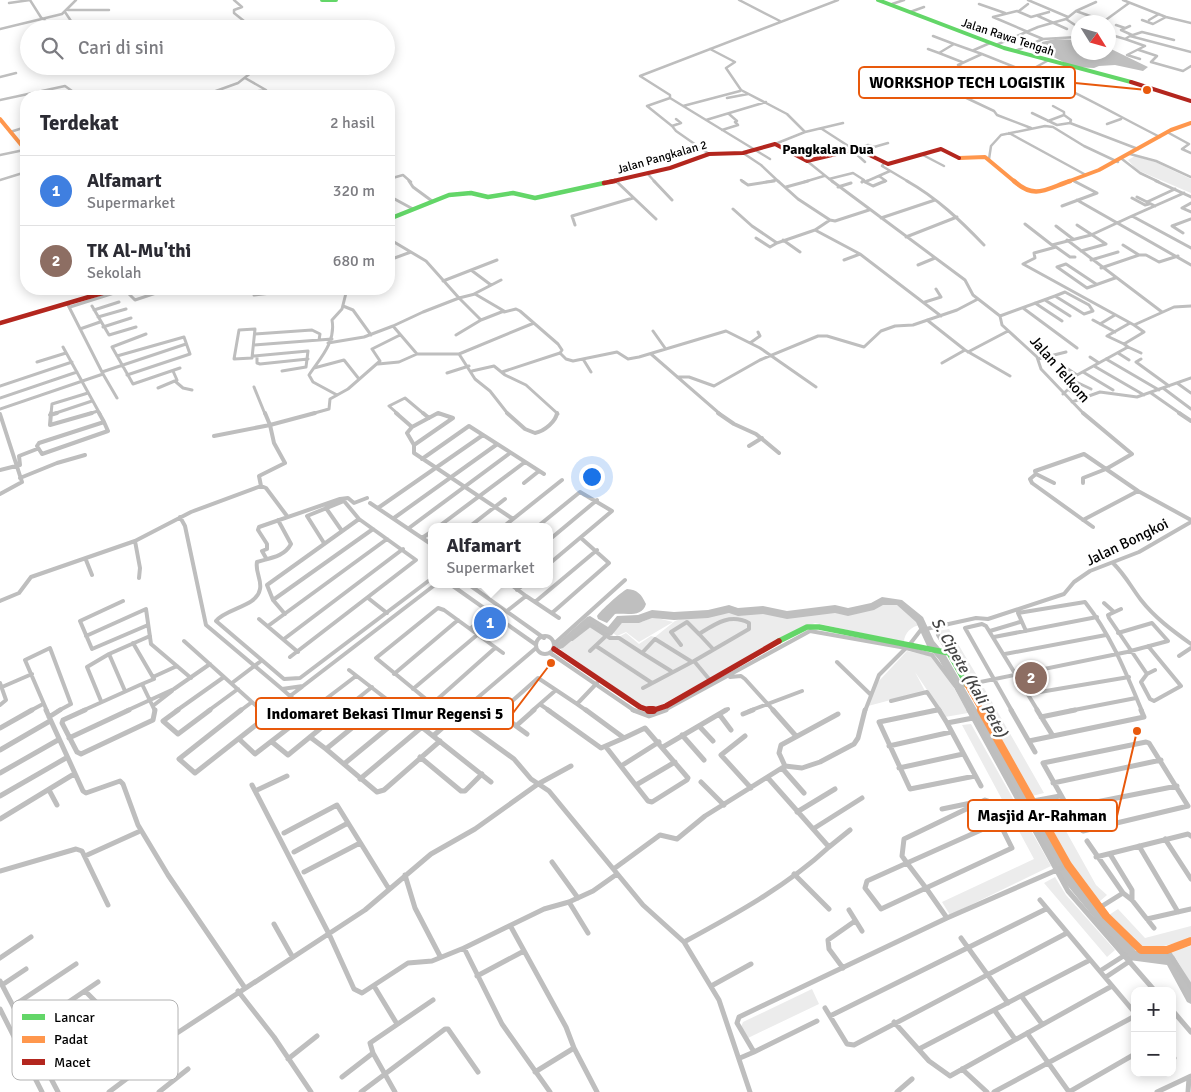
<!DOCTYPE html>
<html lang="id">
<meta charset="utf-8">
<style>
body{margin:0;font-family:Signika,sans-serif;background:#f7f7f7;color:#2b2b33}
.controls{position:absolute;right:15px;bottom:15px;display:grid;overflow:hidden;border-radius:10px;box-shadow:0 2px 12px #0003}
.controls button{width:45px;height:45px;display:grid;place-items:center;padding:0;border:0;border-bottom:1px solid #e1e1e2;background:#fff;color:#2b2b33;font:25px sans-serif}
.compass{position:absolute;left:1071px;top:15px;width:45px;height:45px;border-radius:50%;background:#fff;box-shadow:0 2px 12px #0003;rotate:127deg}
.you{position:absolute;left:591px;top:476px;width:18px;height:18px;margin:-12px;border:4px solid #fff;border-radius:50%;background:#1a73e8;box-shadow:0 0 0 8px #1a73e833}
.badge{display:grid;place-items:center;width:32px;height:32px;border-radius:50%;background:#595959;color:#fff;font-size:16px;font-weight:700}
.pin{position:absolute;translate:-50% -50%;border:2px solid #fff;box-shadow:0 1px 5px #0006}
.popup{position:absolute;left:428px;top:523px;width:125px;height:65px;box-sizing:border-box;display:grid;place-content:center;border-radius:10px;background:#fff;filter:drop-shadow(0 1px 4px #0005);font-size:16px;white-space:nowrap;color:#7c7c81}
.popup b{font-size:19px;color:#2b2b33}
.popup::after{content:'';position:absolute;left:50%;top:100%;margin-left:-10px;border:10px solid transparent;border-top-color:#fff}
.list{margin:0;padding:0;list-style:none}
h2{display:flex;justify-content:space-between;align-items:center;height:65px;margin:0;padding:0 20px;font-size:21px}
h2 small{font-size:16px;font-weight:400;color:#7c7c81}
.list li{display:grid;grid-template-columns:32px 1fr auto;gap:15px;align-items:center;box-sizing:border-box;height:70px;padding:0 20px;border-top:1px solid #e1e1e2}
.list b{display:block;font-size:19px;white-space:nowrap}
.list p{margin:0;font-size:16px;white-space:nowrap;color:#7c7c81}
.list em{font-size:16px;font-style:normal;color:#7c7c81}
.icon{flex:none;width:28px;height:28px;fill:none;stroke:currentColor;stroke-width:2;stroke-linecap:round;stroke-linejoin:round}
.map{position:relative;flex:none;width:1191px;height:1092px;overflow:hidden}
.search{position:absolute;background:#fff;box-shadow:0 2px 12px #0003;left:20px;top:20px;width:375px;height:55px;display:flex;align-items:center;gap:12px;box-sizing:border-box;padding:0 18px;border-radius:28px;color:#7c7c81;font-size:19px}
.panel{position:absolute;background:#fff;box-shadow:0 2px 12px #0003;left:20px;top:90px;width:375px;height:205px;border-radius:20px}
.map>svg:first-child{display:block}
</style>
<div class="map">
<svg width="1191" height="1092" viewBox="0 0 1191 1092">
<rect width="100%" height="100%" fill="#fff"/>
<path fill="#ececec" d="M1135,156L1155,162L1191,179V193L1137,170L1128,160Z
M883,603H898L919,621L920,625C912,626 904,633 904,642L815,623L796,630L654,709L645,708L561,650L562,646L590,623L617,638L626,633L639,644L651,636L655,637L675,621L684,618L730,613H771L787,617L834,610L848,614L876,608Z
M653,617L673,622L639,642L626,632L617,636L613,633L624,621L642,622Z
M949,629L979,679L968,682L938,631Z
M907,651L931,656L950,681L968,713L945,717L915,672L925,691L868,706L877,683Z
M984,688L1044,793L1032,796L974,690Z
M971,724L1051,866L950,915L942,902L1034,859L962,725Z
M1052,806L1096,885L1107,895L1099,902L1073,868L1041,809Z
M1055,877L1066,895L1115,950L1107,957L1044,883Z
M1118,909L1145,938L1191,926V939L1156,948H1140L1109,915Z
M1191,946V985L1169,951Z
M812,989L819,1004L748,1038L741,1027L743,1022Z"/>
<path fill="#bfbfbf" d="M1055,39L1078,40V52H1108L1109,48L1148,67L1143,71L1115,65L1099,66L1094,68L1073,67L1040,50L1042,42Z
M627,589C638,590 641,594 646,604C642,618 626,613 615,614L607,623L598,619L597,616C600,611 621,592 627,589Z"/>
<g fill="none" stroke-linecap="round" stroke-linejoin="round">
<path fill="#bfbfbf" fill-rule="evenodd" d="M882,597L902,600L923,617L934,641L945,654L1070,871L1136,951L1170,954L1174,956L1191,986V1004L1187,1002L1167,965L1129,960L1062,879L939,660L927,646L916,622L897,605H883L874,610L848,616L835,613L787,619L763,614L738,616L729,613L708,618L674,620L652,618L639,623H622L612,635L609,636L590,625L563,648L560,649L557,648L555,645L587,617L590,616L608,627L617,616L638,615L652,610L674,612L708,610L729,605L738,608L763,606L787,611L835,605L848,608L871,603Z"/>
<path stroke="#bebebe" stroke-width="2.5" d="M30,0L42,19
M234,0L242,7L234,10V13L254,29
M739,0L780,21
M1028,0L1068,17
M1123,0L1166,17L1191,23
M9,3L30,0
M892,4L904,0
M979,4L1005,13
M68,10H109
M1019,11L1028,4
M1076,11L1096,2
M65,12L73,24
M910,12L924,7
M1038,16L1067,29
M44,19L51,29
M1066,19L1078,27
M1142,20L1153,24L1166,17
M1149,20L1159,14
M1103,22L1129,3
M1116,25L1125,28
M1130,26L1121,30L1132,35
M0,29L62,14L76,0
M1026,32L1043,39
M1028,32L993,17L1017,11L1031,17L1049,12
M1108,34L1125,39L1130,36L1191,52
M1133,35L1142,32L1174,40
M1125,39L1145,46L1127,55L1140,59
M954,44L982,54L958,65L990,81
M996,45L1038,27L1066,19L1076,11L1104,21
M710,49L735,62L726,68L741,90L787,114L805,132
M928,49L939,53L954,44L933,36
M974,50L990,43
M1139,50L1157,56L1151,62L1183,71L1191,66
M1015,51L1043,39L1078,37
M939,53L962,62
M982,54L1027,72
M1047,61L1027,72C1073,89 1116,115 1160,137
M1017,69L958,94L994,111L997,115L1031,128
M640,76L838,0
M640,76L670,95V98L647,106L672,126
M0,77L16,73
M245,78L266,90L252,92
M93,96L107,92
M202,96L238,83L252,72L249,66
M670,98L770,159
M727,98L748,94
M0,100L65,86L79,96
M683,106L740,91
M1053,106L1064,112V115L1071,120L1070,123
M1032,113L1057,125L1070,123L1138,149
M676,119L681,123L672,126L676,131L709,154
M706,120L766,102
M1048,121L1064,115
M1107,124L1121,119
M822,129L853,149
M722,130L738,125L735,122L737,121L729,114
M10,132L26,127
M1167,132L1189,144L1182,149L1191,153
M1009,133L1086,175
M775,144L805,132L843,123
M858,149L868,145L874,147L888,143
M852,150L865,162
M743,153L761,165L779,182
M921,154L944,166
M1130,154L1156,161L1191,177
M0,155L24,150
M989,159L991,146L1001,135L1045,126L1053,127L1084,146L1118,162
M1122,159L1140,173L1159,182
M807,161L833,182
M884,163L882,166L909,182
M647,173L655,182
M879,176L886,181L884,182
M389,179L403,175L411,182
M829,179L853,173L864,180L862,182
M0,180L26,172
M615,180L617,182
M741,180L744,182
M1073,180L1076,182
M766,182L777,180
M804,182L824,176
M865,182L890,171"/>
<path stroke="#bebebe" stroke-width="3" d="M409,181L413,187L432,201
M616,181L656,219
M654,181L672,200
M742,181L748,185L774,181
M778,181L798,199L830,220
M832,181L965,280L973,295L1000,316L1002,325L1037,357L1041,369L1084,414
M867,181L865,182L873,186L885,181
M907,181C937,198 960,220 984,245
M1156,181L1191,197
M862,182L863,181
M786,187L808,181
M838,187L851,183
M389,196L413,209
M1137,197L1147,202
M1132,198L1145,205L1149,204
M1077,200L1191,265
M1191,203L1182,208L1191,212
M1062,206L1097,193L1074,181
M1155,206L1147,202L1175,189
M733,209L752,226L777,243L815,230
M869,210L835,221L830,220L815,230L860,254L941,316
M1132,216L1184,193
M881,218L935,200
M1025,224L1052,245L1091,235L1132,216L1191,248
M575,225L572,216L633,198
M1077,225L1106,244L1081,251
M1056,226L1073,239
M1183,233L1172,226L1191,219
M906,237L957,217
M756,238L770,247L777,243
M389,239L426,261L459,298
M783,240L800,252
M1067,240L1162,312
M1052,245L1056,247L1034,253L1035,258L1023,264L1134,325L1174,307L1191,306
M1056,247L1070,257H1075
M1139,255H1146L1159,262L1178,256
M389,260L411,252
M844,260L860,254
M1091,260L1118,252
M918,265L935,258
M1101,268L1139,255L1123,245
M471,270L491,285
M443,281L497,260
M1096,284L1066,264L1057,267L1087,288L1115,278
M124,289L135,300L168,289
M1065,292L1089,305L1093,311L1084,314L1055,296Z
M474,294L501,280
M475,294L504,311L481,320L459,298Z
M254,295L271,293L275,289
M459,298L423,312L393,326L417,354H459L534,323
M1045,300L1070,316
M925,302L941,297L936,289
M1035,303L1062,321
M92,306L109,335L136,327
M343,306L353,310L371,335
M70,307L114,293
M1023,308L1077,348
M94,310L119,302
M504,312L516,309L520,311L558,344L562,350L560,353L566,359L573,361L617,352L628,359L639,357L726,331L760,348L816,387
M1000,316L1055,296
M98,317L126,309
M927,320L965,350L1010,376
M1093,320L1115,332
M1100,324L1115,315
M103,327L131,318
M80,329L100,322
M255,329L252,358L234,359L239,330Z
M653,331L665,348
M146,334L112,347L133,384L180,368
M255,334L312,330L320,334L319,340
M456,335L481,320
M328,343L364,337L393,326
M750,343L760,336L758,332
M1124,344L1107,336L1130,323
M254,345L332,339
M63,347L100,414
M1128,347L1141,353
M968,352L1008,331
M1118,353L1129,360
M459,354L475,379L490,391L508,414
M651,354L720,414
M117,356L184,337L190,354L127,375
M253,356L308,351L306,367L282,371
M257,356V363L260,364L308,359
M1090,357L1099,363
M583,359L591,372
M1038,359L1066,352
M1106,359L1159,390
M1141,359L1136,362L1169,386
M37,362L66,353
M942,363L965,350
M378,364L399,362L417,354
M1094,366L1144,395
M1065,367L1077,375
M314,368L344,360L359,379
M472,371L494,366L505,375L526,385L558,414
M102,372L186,344
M502,372L560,353
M1083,372L1113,390
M447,373L469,366
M103,374L117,398
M677,377H689L714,386L760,360L818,336H827L864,347L881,331L895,326L913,325L957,310L978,299
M1072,380L1091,389
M176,382L183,388L192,390
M1177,383L1191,393
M0,386L72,362
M254,387L265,414
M158,388L177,380L173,371
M1163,388L1191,409
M1069,390L1075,394
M1151,393L1181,414
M1063,394L1074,384L1072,380L1077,375L1128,347L1124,344L1144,332L1134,325
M337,395L313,382L309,375C321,357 336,342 332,320L342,309L347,289
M0,398L77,372
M1072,402L1100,392L1137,397L1191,378
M0,409L103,374L67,303
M51,414L52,404L88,393
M53,414L92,401
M88,414L98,411
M311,414L329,409L330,399L348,389L380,361L372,349L400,335
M398,414L389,406L405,398L424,414
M436,414H441"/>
<path stroke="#bebebe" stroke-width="4" d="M51,413L50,425L92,413
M99,413L104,422
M396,413L412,427
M423,413L429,418
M438,413L453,418L414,445L407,433L412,427Z
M507,413L525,429L535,433C545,431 556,421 557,413
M718,413L734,424L756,434L779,453
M1083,413L1132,454L1106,469L1138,491L1191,520
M1179,413L1191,421
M0,414L22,482L0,494
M50,415L57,413
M104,422L108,431L42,454L37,446L39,443Z
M214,436L270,425L265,413
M414,445V453L513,519
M749,446L762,438
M422,459L469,426L544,474
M0,470L20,465L19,456L37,449
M1036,474L1030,479L1032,483L1093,527
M20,478L57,463L85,455
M524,483L539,471
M1054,483L1036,474L1035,471L1084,454L1106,469L1083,478V483
M261,486L259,476L285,463L274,443L270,425L315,413
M370,503L431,544
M326,508L342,531
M378,508L483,435
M180,517L185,526L206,625L282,689L303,686L436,584
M394,518L496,445
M278,520L291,544C284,557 270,558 257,562C255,572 262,580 260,589C257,607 226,608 216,621L284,679L300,678L431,579
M1083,520L1138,491
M438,527L525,462
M469,527L505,499
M503,527L562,480
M537,527L580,492L612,511L549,564
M409,528L510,453
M422,538L431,532
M549,540L597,500
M135,541L140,568L139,578
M266,558L262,551L267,549V544L258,530L259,527L340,499L348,498L354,503L367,498
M86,560L92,575
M1113,563C1126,576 1131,587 1141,600C1155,618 1173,631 1191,644
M450,584L535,644
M468,584L544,638
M510,584L526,596
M517,590L524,584
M368,598L387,613
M273,600L373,529
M0,601L19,593L31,577L135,541L191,512L261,486L266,488L287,516
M123,601L80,621L92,649L148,625
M535,602L597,550
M1104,603L1114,612
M1121,609L1108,615L1109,618L1147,674
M507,611L526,596L559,618
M552,613L609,563L581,538
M285,614L273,600L267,585L359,519
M259,619L298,652
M268,626L387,539
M470,629L489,612
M990,631L1020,622
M1026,631L1018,613L1085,602C1111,635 1126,673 1142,711
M699,634L713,649
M938,635L949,653
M86,636L146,609L151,644L191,678
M536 645a9 9 0 1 1 18 0a9 9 0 1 1-18 0Z
M994,637L1097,617
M284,639L403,549
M572,639L590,625L610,638H619L642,653
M184,641L262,711
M133,643L154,679L142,684
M555,643L625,580
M910,644L920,631L926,629L976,618L988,619L1064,594L1074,582L1090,571L1139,552L1191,522
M681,645L671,632L687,622L699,634C715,624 730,613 749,623V629L694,661
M596,646L652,683
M1148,646L1181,686L1154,701L1150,699L1141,682L1147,674L1155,670
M590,651L607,635
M550,653L635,711
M109,654L125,691
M1005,654L1106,635
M1179,656L1191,648
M290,657L416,560L359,519L344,501L307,516L324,543
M837,662L870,694
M349,670L402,711
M671,671L642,653L655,639L692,662
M394,674L458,620
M153,677L177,666
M730,677L741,676L745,679L774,711
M0,683L6,700L0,705
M232,683L261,661
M142,684L155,711
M2,687L32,674
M956,687L1127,652L1168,641L1152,623L1118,633
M643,688L694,661L709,679
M282,689L299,704
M413,689L477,635
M1028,694L1129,677
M290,696L302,687
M101,701L87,667L109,654L150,636
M891,701L927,692L940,711
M432,704L376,658L438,608L444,610L503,653
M577,704L587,711
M154,705L172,691
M541,705L550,711
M439,709L432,704L495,648
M30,711L43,704
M47,711L25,660L50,648L71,704L58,711
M82,711L142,684
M126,711L174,689L210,664
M176,711L224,677
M208,711L238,689
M240,711L252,702
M274,711L277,709
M310,711L356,676
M342,711L372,687
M373,711L388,699
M462,711L536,648
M501,711L538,678L577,704L597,683
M532,711L556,690
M663,711L810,631L906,648L932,655L956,687L969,711
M724,711L728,709
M749,711L802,691
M865,711L879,675L906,648
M931,711L938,710
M1012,711L965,628L982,624L986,626L1038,711
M1069,711L1136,698"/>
<path stroke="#bebebe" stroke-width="5" d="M46,710L83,791L86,793L120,781L123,784L138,825L168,875L245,988
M85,710L63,720L62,723L77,752L81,754L153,720L155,710
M178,710L163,721L178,734L210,710
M241,710L179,759L195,773L275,710
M261,710L268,717
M374,710L326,749L377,792L384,790L440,741
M400,710L433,736
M463,710L433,736L491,782
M548,710L601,748L624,738L586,710
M633,710L649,716L666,710
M773,710L796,736
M937,710L879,722L910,789L975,776
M939,710L947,723
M969,710L1068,891L1155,991
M1011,710L1035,752
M1037,710L1053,736
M499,712L516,726L534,710
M719,714L731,730
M743,714L753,710
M49,717L60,710
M456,717L514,759L531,779L549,791L643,905L684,942L719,1000L750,1092
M1041,717L1075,710
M973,718L947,723L981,786
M490,721L502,710
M516,726L527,734
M699,726L713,741
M0,728L32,710
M682,735L704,760
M745,736L721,755L751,788
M310,737L326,749
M69,738L129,710
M239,739L255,754L312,710
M1029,741L1144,717L1141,710
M272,742L288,755L343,710
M1146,742L1149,743L1188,806L1083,831L1080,829L1043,763Z
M889,746L951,732
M606,747L648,801L652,802L687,780L688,778L645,728L624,738
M663,747L726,710
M0,750L50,721
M420,757L461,791H465L482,774
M344,764L406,713
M621,766L659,742
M785,766L779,753L781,745L838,714
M782,768L804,793
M899,768L963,754
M0,773L58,740
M360,779L422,727
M701,782L724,805
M1053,783L1161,760
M252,785L329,934L354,989L362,993L408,963L432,961L464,948L544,909L569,902L593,891L617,874
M636,785L675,762
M49,790L57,805
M255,791L287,776
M0,796L66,758
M1033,801L1060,796
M1066,808L1177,786
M942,809L976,802
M797,812L835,789
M0,819L74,774
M813,829L862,798
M284,833L337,805L389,889
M1165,839L1191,879
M1087,841L1123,893L1132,900L1154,928
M1139,846L1178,912
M829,847L850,830
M294,852L348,823
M1110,854L1132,890V900
M85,856L138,832
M1096,857L1188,834L1191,836
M552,862L578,898
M907,863L926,888
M907,863L867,881L865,888L881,909L926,888
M907,863L902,856L904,839L985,800L988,801L999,822
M907,863L999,822
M615,868L660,835L677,839L705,816L785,766L802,768L820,762L854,744L858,738L865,710
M0,871L76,849L82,851L108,905
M304,872L360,843
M794,874L829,909
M405,875L415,908L440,956
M926,888L947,918
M926,888L1012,848L999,822
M1040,900L1135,1013
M569,902L588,933
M1099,908L1123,893
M849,910L862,931
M1147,919L1191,909
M274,924L292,956
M511,927L566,1027L574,1048L535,1072
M961,938L1008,1003
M684,942C734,915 787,886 829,847L768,778
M464,948L502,1024L550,1092
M1167,950L1191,987
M0,958L31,937
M843,968L829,949L828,940L855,921
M1100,971L1125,955
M477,976L524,951
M1106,977L1130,961
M0,981L58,1092
M2,985L26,969
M713,985L751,964
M374,986L397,1024
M85,991L153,1059
M238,991L274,1037L311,1092
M1022,997L1042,1024
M13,1006L76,964
M825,1008L847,1044L854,1045L1067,933
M0,1009L42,1092
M1172,1010L1191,1032
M995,1011L1015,1039
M830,1016L1046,909
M894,1022L929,1061L950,1076L1112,986
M26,1031L98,982
M1027,1033L1069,1092L1135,1054
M574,1048L597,1092
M919,1049L1090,960
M754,1052L817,1021
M38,1054L103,1009
M1172,1056L1174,1058
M740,1058L754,1052L737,1023L739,1017L947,918L1066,866
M288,1059L317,1036
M962,1069L987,1092
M342,1077L373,1053
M109,1092L153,1059L171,1037L365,910L431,854L475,829L538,784L571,766
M159,1092L188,1069
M361,1092L445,1029H448L478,1072
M395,1092L373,1053L370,1043L433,1000
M897,1092L912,1079
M994,1092L1135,1016
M1157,1092L1191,1076
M1188,1092L1189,1078"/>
<path stroke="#63d668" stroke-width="4" d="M322,0H336
M878,0L1004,48L1131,82"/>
<path stroke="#63d668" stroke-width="4.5" d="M389,219L449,195L471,193L488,197L513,193L535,198L604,183"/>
<path stroke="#63d668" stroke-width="5.5" d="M779,641L807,627H819L949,653L967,685"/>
<path stroke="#ff974d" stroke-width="4" d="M0,119L23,147L26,146
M959,158L985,157L1015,182
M1067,182L1099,170L1171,130L1191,123"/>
<path stroke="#ff974d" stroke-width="4.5" d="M1014,181C1035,200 1046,189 1070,181"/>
<path stroke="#ff974d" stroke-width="5.5" d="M967,685L982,711"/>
<path stroke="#ff974d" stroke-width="8" d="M981,710L1068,865L1106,916L1141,950H1167L1191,941"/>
<path stroke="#b3261e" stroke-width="4" d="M1131,82L1191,101
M609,182L670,168L709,154L743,153L775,144L807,161L857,149L888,164L941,149L959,158"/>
<path stroke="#b3261e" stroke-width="4.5" d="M604,183L615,181
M0,323L116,289"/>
<path stroke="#b3261e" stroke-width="5.5" d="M554,649L640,707L651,711L666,706L779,641"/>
<path stroke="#b3261e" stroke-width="8" d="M649,710H653"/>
</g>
<g text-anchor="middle" stroke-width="5" stroke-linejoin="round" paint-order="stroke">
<g font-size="12" fill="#000" stroke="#fff">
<text transform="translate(1008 37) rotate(18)" y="4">Jalan Rawa Tengah</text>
<text transform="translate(662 157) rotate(-16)" y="4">Jalan Pangkalan 2</text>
</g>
<g font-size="14" font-weight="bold" fill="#000" stroke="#fff">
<text x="828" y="154">Pangkalan Dua</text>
</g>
<g font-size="15" fill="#000" stroke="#fff">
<text transform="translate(1060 369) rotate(49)" y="5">Jalan Telkom</text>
<text transform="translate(1127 542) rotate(-26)" y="5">Jalan Bongkoi</text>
</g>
<g font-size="16" font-style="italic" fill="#444" stroke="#fff">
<text transform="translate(970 677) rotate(60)" y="6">S. Cipete (Kali Pete)</text>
</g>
</g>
<rect x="12" y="1000" width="166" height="80" rx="8" fill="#fff" stroke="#b2b2b2" stroke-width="1"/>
<rect x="22" y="1014" width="23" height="6" fill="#63d668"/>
<rect x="22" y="1036" width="23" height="7" fill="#ff974d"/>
<rect x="22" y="1059" width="23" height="6" fill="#b3261e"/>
<g font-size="14" fill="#000">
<text x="54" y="1022">Lancar</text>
<text x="54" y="1044">Padat</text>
<text x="54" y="1067">Macet</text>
</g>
<path fill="none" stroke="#e8590c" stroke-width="2" d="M1147 90L1075 83M551 663L513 713M1137 731L1117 816"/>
<g fill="#e8590c" stroke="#fff" stroke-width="2">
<circle cx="1147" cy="90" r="5"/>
<circle cx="551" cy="663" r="5"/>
<circle cx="1137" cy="731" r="5"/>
</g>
<g fill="#fff" stroke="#e8590c" stroke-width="2">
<rect x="859" y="67" width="216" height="31" rx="5"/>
<rect x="256" y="698" width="257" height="31" rx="5"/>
<rect x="968" y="800" width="149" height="31" rx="5"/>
</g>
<g font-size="16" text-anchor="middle" font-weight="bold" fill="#000">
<text x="967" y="88">WORKSHOP TECH LOGISTIK</text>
<text x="385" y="719">Indomaret Bekasi TImur Regensi 5</text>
<text x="1042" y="821">Masjid Ar-Rahman</text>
</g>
</svg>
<div class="controls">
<button>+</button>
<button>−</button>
</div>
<svg class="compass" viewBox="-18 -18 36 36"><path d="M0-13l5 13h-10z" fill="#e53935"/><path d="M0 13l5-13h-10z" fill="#7c7c81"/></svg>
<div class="you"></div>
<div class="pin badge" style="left:490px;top:623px;background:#3f7fe0">1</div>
<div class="popup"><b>Alfamart</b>Supermarket</div>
<div class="pin badge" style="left:1031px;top:678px;background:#8d6e63">2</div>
<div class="search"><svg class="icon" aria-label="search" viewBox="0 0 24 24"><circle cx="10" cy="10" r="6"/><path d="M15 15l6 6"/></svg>Cari di sini</div>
<section class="panel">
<h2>Terdekat<small>2 hasil</small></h2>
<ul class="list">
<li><span class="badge" style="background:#3f7fe0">1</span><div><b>Alfamart</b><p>Supermarket</p></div><em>320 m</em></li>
<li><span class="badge" style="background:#8d6e63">2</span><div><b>TK Al-Mu'thi</b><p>Sekolah</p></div><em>680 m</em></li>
</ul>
</section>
</div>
